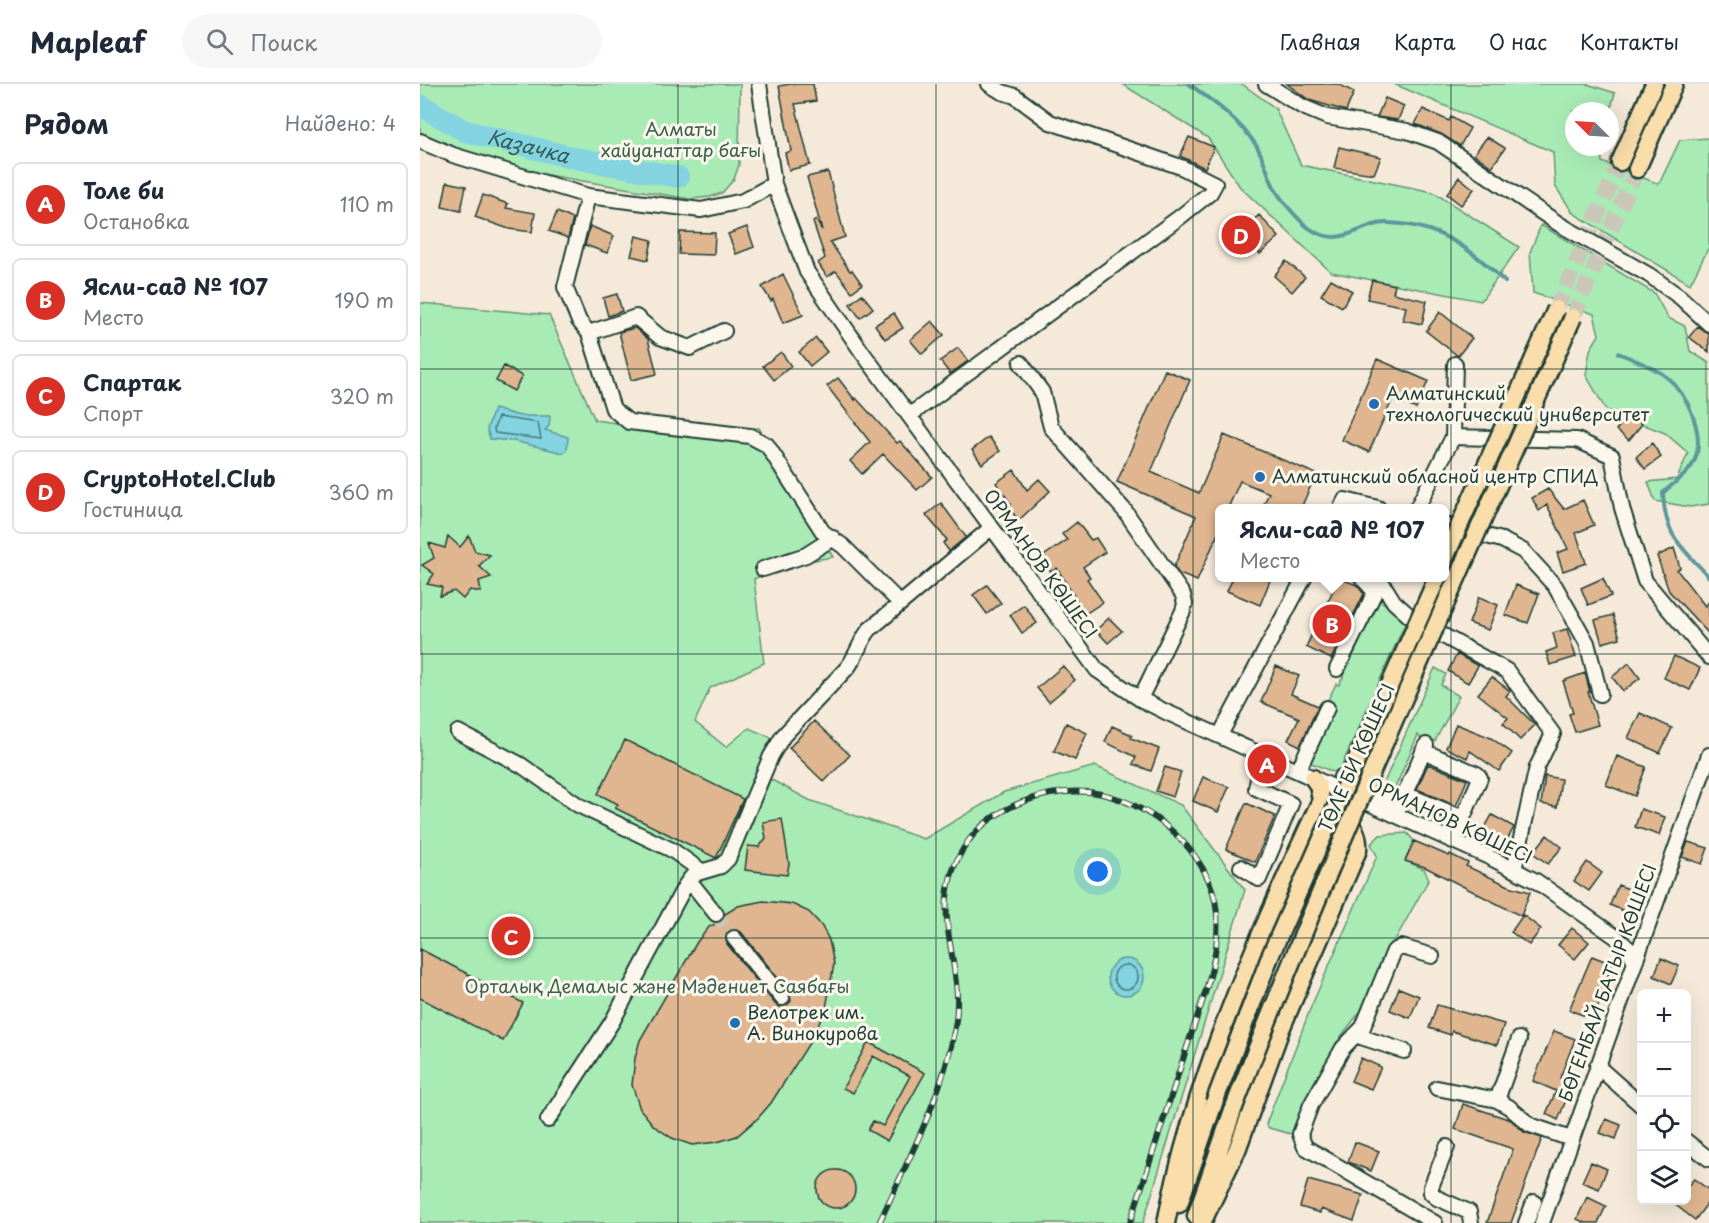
<!DOCTYPE html>
<html lang="ru">
<meta charset="utf-8">
<style>
body{margin:0;font-family:"Playpen Sans",sans-serif;background:#f6f6f7;color:#1f2937}
.controls{position:absolute;right:18px;bottom:18px;display:grid;overflow:hidden;border-radius:9px;box-shadow:0 6px 24px #0002}
.controls button{width:54px;height:54px;display:grid;place-items:center;padding:0;border:0;border-bottom:2px solid #e0e1e3;background:#fff;color:#1f2937;font:30px sans-serif}
.compass{position:absolute;left:1145px;top:18px;width:54px;height:54px;border-radius:50%;background:#fff;box-shadow:0 6px 24px #0002;rotate:294deg}
.you{position:absolute;left:678px;top:788px;width:21px;height:21px;margin:-15px;border:4px solid #fff;border-radius:50%;background:#1a73e8;box-shadow:0 0 0 9px #1a73e833}
.badge{display:grid;place-items:center;width:39px;height:39px;border-radius:50%;background:#d93025;color:#fff;font-size:20px;font-weight:700}
.pin{position:absolute;translate:-50% -50%;border:3px solid #fff;box-shadow:0 2px 6px #0006}
.popup{position:absolute;left:795px;top:420px;width:234px;height:78px;box-sizing:border-box;display:grid;place-content:center;border-radius:9px;background:#fff;filter:drop-shadow(0 2px 4px #0005);font-size:20px;white-space:nowrap;color:#747a83}
.popup b{font-size:22px;color:#1f2937}
.popup::after{content:'';position:absolute;left:50%;top:100%;margin-left:-12px;border:12px solid transparent;border-top-color:#fff}
.list{margin:0;padding:0;list-style:none}
h2{display:flex;justify-content:space-between;align-items:center;height:78px;margin:0;padding:0 24px;font-size:26px}
h2 small{font-size:20px;font-weight:400;color:#747a83}
.list li{display:grid;grid-template-columns:39px 1fr auto;gap:18px;align-items:center;box-sizing:border-box;height:84px;margin:0 12px 12px;padding:0 12px;border:2px solid #e0e1e3;border-radius:9px}
.list b{display:block;font-size:22px;white-space:nowrap}
.list p{margin:0;font-size:20px;white-space:nowrap;color:#747a83}
.list em{font-size:20px;font-style:normal;color:#747a83}
.icon{flex:none;width:33px;height:33px;fill:none;stroke:currentColor;stroke-width:2;stroke-linecap:round;stroke-linejoin:round}
.map{position:relative;flex:none;width:1289px;height:1139px;overflow:hidden}
header{display:flex;align-items:center;gap:36px;box-sizing:border-box;height:84px;padding:0 30px;background:#fff;border-bottom:2px solid #e0e1e3}
header strong{font-size:28px}
nav{display:flex;gap:33px;margin-inline-start:auto;font-size:21px}
.search{width:420px;height:54px;background:#f6f6f7;display:flex;align-items:center;gap:15px;box-sizing:border-box;padding:0 21px;border-radius:33px;color:#747a83;font-size:22px}
main{display:flex}
aside{flex:1;background:#fff}
.map>svg:first-child{display:block}
</style>
<header>
<strong>Mapleaf</strong>
<div class="search"><svg class="icon" aria-label="search" viewBox="0 0 24 24"><circle cx="10" cy="10" r="6"/><path d="M15 15l6 6"/></svg>Поиск</div>
<nav><a>Главная</a><a>Карта</a><a>О нас</a><a>Контакты</a></nav>
</header>
<main>
<aside>
<h2>Рядом<small>Найдено: 4</small></h2>
<ul class="list">
<li><span class="badge">A</span><div><b>Толе би</b><p>Остановка</p></div><em>110 m</em></li>
<li><span class="badge">B</span><div><b>Ясли-сад № 107</b><p>Место</p></div><em>190 m</em></li>
<li><span class="badge">C</span><div><b>Спартак</b><p>Спорт</p></div><em>320 m</em></li>
<li><span class="badge">D</span><div><b>CryptoHotel.Club</b><p>Гостиница</p></div><em>360 m</em></li>
</ul>
</aside>
<div class="map">
<svg width="1289" height="1139" viewBox="0 0 1289 1139">
<rect width="100%" height="100%" fill="#f5eada"/>
<filter id="ink" filterUnits="userSpaceOnUse"><feTurbulence type="fractalNoise" baseFrequency=".0167" numOctaves="2"/><feDisplacementMap in="SourceGraphic" scale="12" xChannelSelector="R" yChannelSelector="G"/><feConvolveMatrix kernelMatrix="1 2 1 2 8 2 1 2 1" color-interpolation-filters="sRGB"/></filter>
<g filter="url(#ink)">
<path fill="#a8ebb5" stroke="#649474" stroke-width="1.5" d="M0,0H320L319,81L314,95L302,109L290,113L270,115L121,90L39,65L0,48Z
M702,0H822L855,24L881,81L1013,108L1099,163L1061,217L911,188L820,103L788,54Z
M974,0H1167L1195,9L1190,28L1154,27V63H1181L1182,78L1239,100L1260,56L1289,54V163L1270,200L1153,129L1135,102L1133,68Z
M1121,141L1234,209L1248,234L1265,242L1270,267L1289,279V420L1270,423L1235,417L1228,398L1257,395L1268,369L1245,349L1186,326L1166,291L1170,266L1179,251L1174,230L1113,209L1110,168Z
M0,219L129,231L175,336L254,347L339,344L413,473L360,482L334,495L344,579L290,604L275,638L306,663L329,644L352,654L337,688L389,716L504,755L584,708L675,682L761,721L825,806L723,1139H0Z
M959,516L987,535L918,690L889,678L913,624L908,616L916,600L919,601Z
M1015,584L1026,590L1021,601L1039,612L1015,657L1009,654L1006,661L998,651L975,704L979,707L975,709L962,703Z
M987,749L994,757L986,777L1004,785L1009,795L974,858L947,919L922,951L902,987L875,1047L871,1050L849,1044L846,1040L891,923L957,772L951,760L960,751Z"/>
<path fill="#84d3e1" stroke="#5c979c" stroke-width="1.5" d="M74,325L100,332H130L129,342L125,346L148,353L147,365L143,369L94,357L70,355L67,345Z
M688 893a18 18 0 1 1 36 0a18 18 0 1 1-36 0Z"/>
<g fill="none" stroke-linecap="round" stroke-linejoin="round">
<path stroke="#477979" stroke-width="1.5" d="M78,333L118,339L121,355L75,349L74,345Z
M694 893a12 12 0 1 1 24 0a12 12 0 1 1-24 0Z"/>
<path stroke="#5c979c" stroke-width="4" d="M769,0C795,19 818,35 836,61C844,74 847,89 854,103C860,115 878,136 889,144C921,167 941,138 967,139C1017,140 1051,164 1085,198
M1198,269C1217,277 1241,285 1255,301C1273,322 1289,363 1268,387C1261,395 1251,401 1243,409C1245,453 1261,462 1289,493"/>
<path stroke="#84d3e1" stroke-width="22" id="s1" d="M0,21L45,47L150,73L258,93"/>
</g>
<path fill="#dfb690" stroke="#1f3d34" stroke-width="1.5" fill-rule="evenodd" d="M370,0H393L396,17L375,20L390,81L369,86L365,69L371,67L359,2Z
M867,0H918L934,8L926,27L889,16Z
M965,14L984,22L978,36L957,33Z
M1003,25L1029,37L1031,33L1050,44L1040,62L1021,50L995,40Z
M769,53L794,63L785,84L760,72Z
M1067,53L1085,64L1072,83L1054,70Z
M919,63L961,73L954,90L914,84Z
M408,88L425,153L410,158L430,187L432,186L442,200L432,208L416,187L407,193L398,179L405,174L393,138L396,136L402,146L387,93Z
M1039,93L1054,105L1041,121L1027,110Z
M27,98L46,102L41,127L22,123Z
M63,111L88,120L86,124L115,129L112,148L89,145L55,133Z
M137,128L153,135L148,154L129,147Z
M839,131L859,153L840,170L820,148Z
M170,142L194,152L187,169L165,161Z
M327,143L334,163L316,170L308,150Z
M260,148L295,149L294,171L259,170Z
M216,152L232,156L228,176L211,172Z
M866,177L885,193L872,208L854,192Z
M363,190L383,231L363,239L353,215L351,217L342,203Z
M911,195L932,207L922,223L901,211Z
M952,196L975,201L973,209L1007,217L1002,240L983,236L986,223L947,215Z
M197,210L202,227L188,232L183,214Z
M442,210L453,224L440,234L430,220Z
M1020,228L1052,254L1038,272L1006,247Z
M474,229L483,244L465,255L455,241Z
M512,237L524,251L502,270L490,256Z
M1278,242L1289,249V268L1269,253Z
M215,244L228,255L237,290L211,296L199,248Z
M396,254L407,268L390,282L379,268Z
M538,264L548,277L530,290L520,277Z
M361,268L371,282L354,296L343,282Z
M957,275L1008,297L996,325L973,314L949,368L922,356Z
M84,282L102,292L94,307L76,297Z
M745,286L770,296L731,388L779,409L804,351L896,390L881,424H842L849,409L820,397L808,424H800V445L777,497L759,490L754,483L776,432L697,398Z
M418,294L435,316L436,314L477,359L480,357L512,393L497,406L463,370L442,390L430,377L450,358L407,302Z
M1210,330L1222,340L1209,356L1196,346Z
M569,353L580,367L562,380L552,366Z
M1232,359L1241,373L1225,385L1216,373Z
M594,386L607,406L619,395L630,407L599,436L588,424L591,420L576,399Z
M1128,405L1144,425L1163,416L1174,441L1156,449L1166,479L1143,487L1137,469L1148,465L1127,421L1119,427L1112,414Z
M521,419L546,453L529,467L523,459L527,456L506,431Z
M657,438L671,456L676,454L685,468L663,483L670,493L667,495L683,518L665,530L637,484L631,488L622,473L647,456L642,450Z
M28,452L40,463L49,452L55,467L70,471L59,482L71,493L59,497L61,508L50,506L43,515L34,507L20,512L22,503L7,500L14,490L2,481L14,474L9,459L25,464Z
M1254,464L1260,484L1257,486L1285,522L1289,518V550L1249,507L1237,472Z
M813,494H851L840,521L807,507Z
M919,494L937,501L944,510L911,575L886,563Z
M1183,494L1191,512L1168,521L1161,504Z
M567,501L581,519L567,530L553,511Z
M1096,501L1119,510L1108,539L1085,531Z
M1059,513L1078,521L1068,546L1049,539Z
M604,521L617,539L602,549L590,531Z
M1193,531L1200,554L1182,559L1175,536Z
M689,534L702,547L688,559L676,546Z
M1147,545L1156,573L1130,581L1126,568L1137,564L1133,549Z
M1037,570L1058,582L1048,599L1028,587Z
M1254,572L1280,584L1270,606L1244,594Z
M1209,579L1220,594L1203,607L1192,593Z
M643,582L655,596L629,618L617,604Z
M856,582L879,592L871,610L898,622L880,662L868,656L879,634L841,618Z
M1165,589L1170,608H1168L1178,641L1155,648L1149,630L1153,629L1143,597Z
M1072,593L1090,607L1086,612L1115,641L1100,656L1083,639L1088,634L1058,610Z
M1220,629L1252,644L1240,669L1208,654Z
M394,637L430,671L404,698L369,664Z
M646,639L667,649L655,676L634,667Z
M1036,640L1071,654L1092,669L1079,687L1050,667L1047,674L1026,664Z
M692,642L712,651L711,654L739,665L731,687L713,680L716,673L685,658Z
M205,656L323,715L296,774L195,724L198,720L178,710Z
M1197,672L1226,683L1215,712L1186,701Z
M1008,680L1047,696L1036,722L997,705Z
M745,683L761,688L753,713L736,707Z
M1125,692L1141,695L1137,723L1121,720Z
M783,693L809,703L798,728L773,717Z
M826,719L855,732L835,778L806,765Z
M1221,725L1245,733L1239,751L1215,743Z
M1072,731L1094,743L1085,760L1063,747Z
M362,735L369,780L367,791L325,786L328,762L339,763L346,754L343,738Z
M1127,751L1142,763L1128,780L1113,769Z
M994,757L1029,772L1030,770L1048,779L1046,782L1089,802L1110,808L1101,832L1005,783L985,777Z
M1268,758L1288,764L1282,780L1262,773Z
M1167,778L1182,789L1169,807L1154,797Z
M1198,801L1219,809L1211,830L1190,821Z
M343,817L372,820L389,828L401,841L409,856L414,880L406,924L393,953L351,1019L338,1034L317,1052L297,1058L272,1061L252,1054L234,1042L220,1025L212,1001L215,974L220,956L277,858L289,843L301,837L305,830L318,822ZM313,845L321,848L369,908L371,917L367,921L359,923L355,920L307,860L306,850Z
M1103,831L1121,845L1109,861L1091,848Z
M1152,844L1169,858L1155,875L1138,861Z
M0,865L103,919L83,957L0,914Z
M1172,872L1192,880L1174,935L1149,926Z
M1241,874L1259,882L1251,900L1234,892Z
M979,904L999,912L990,934L970,926Z
M1017,921L1084,940L1077,961L1032,947L1031,951L1009,944Z
M1134,947L1155,955L1140,994L1153,999L1138,1036L1126,1030L1136,1007L1113,997Z
M448,958L505,989L467,1057L448,1046L453,1037L463,1042L490,992L453,972L433,1009L423,1004Z
M941,974L961,983L951,1005L931,997Z
M1043,1020L1091,1036L1104,1048L1122,1054L1091,1139H1067L1093,1065L1035,1045Z
M1186,1035L1201,1041L1196,1055L1180,1049Z
M935,1058L959,1067L951,1087L928,1078Z
M1171,1078L1187,1085L1179,1105L1162,1098Z
M397 1105a19 19 0 1 1 38 0a19 19 0 1 1-38 0Z
M1274,1095L1289,1106V1117L1275,1136L1249,1116H1266V1104Z
M888,1096L943,1111L934,1137L901,1125L900,1129L880,1123Z
M1167,1113L1186,1122L1178,1139H1165L1157,1135Z"/>
<g fill="none" stroke-linecap="round" stroke-linejoin="round">
<path stroke="#cac7b9" stroke-width="14" stroke-dasharray="14 7" stroke-linecap="butt" d="M296,830L314,854"/>
<path stroke="#cac7b9" stroke-width="16" stroke-dasharray="16 8" stroke-linecap="butt" d="M1136,225L1200,78
M1153,233L1217,85"/>
<g stroke="#1f3d34" stroke-width="18">
<path id="minor" d="M339,0L354,100L387,188L442,268L677,586L720,615L746,628L1069,773L1116,797L1196,853L1210,866L1215,879
M846,0L883,23L907,33L987,47L1018,58L1139,140L1229,191L1260,213L1289,240
M0,57L33,71L168,112L281,126L323,117L354,100
M168,112L145,203L159,237L169,249L193,325L209,338L330,352L347,361L403,448L423,462L480,519
M169,249L216,233L240,253L270,264L304,247
M601,279L622,308L631,343L705,427L763,511L765,520L763,527L720,615
M490,331L760,133L790,109L795,100L761,83L630,38L595,12L582,8L569,0
M1033,353L1157,356L1192,372L1202,424L1225,497L1289,573
M921,424L925,416L958,424
M997,424L1033,353L1035,280
M1024,441L1082,456L1103,467L1135,502L1167,559L1180,610
M343,485L386,471L413,454
M959,494L974,518L993,535L1087,587L1133,650L1117,683L1094,786
M917,585L955,508L942,494
M38,648L101,681L158,721L252,766L280,786
M800,651L884,494
M1003,667L1057,690L1060,694L1033,757
M878,687L907,624
M921,693L981,719L976,731
M985,710L1043,734
M981,719L1006,661
M821,783L839,795L871,720L836,704L844,671
M269,796L296,830
M314,854L362,914
M1012,872L982,863L974,867L943,943L923,964L891,1021L880,1050L885,1063L1015,1139
M935,951L984,967
M1177,982L1222,1022
M1017,1004L1077,1016L1089,1023L1110,1041L1151,1055
M1077,1016L1099,955
M128,1036L192,938L265,802L274,790L301,782L308,775L351,672L363,652L428,583C437,571 440,557 450,545L571,444
M1266,1057L1289,1075
M1027,1063L1011,1103V1109L1017,1114L1049,1128L1051,1139
M1106,1139L1114,1118
M1122,1139L1289,671"/>
</g>
<g stroke="#1f3d34" stroke-width="21">
<path id="major" d="M1200,78L1234,0
M1217,85L1254,0
M759,1120L794,1019
M776,1132L813,1026
M746,1139C774,994 839,849 901,716L898,701L893,694
M782,1139L817,1066L861,945L938,766C940,737 916,721 891,738"/>
</g>
<use href="#minor" stroke="#fbf7ec" stroke-width="14"/>
<use href="#major" stroke="#f9ddab" stroke-width="16"/>
<g stroke="#1f3d34" stroke-width="6">
<path id="rail" d="M459,1139C488,1076 523,1011 535,943C547,876 502,825 547,759C573,722 627,704 669,708C728,714 793,769 797,830C801,875 780,922 767,963C748,1022 729,1080 710,1139"/>
</g>
<use href="#rail" stroke="#fbf7ec" stroke-width="4" stroke-dasharray="11" stroke-linecap="butt"/>
<g stroke="#1f3d34" stroke-width="21" stroke-linecap="butt">
<path id="major-bridge" d="M1024,476L1136,225
M794,1019L851,870L1017,494
M813,1026C916,757 1037,496 1153,233"/>
</g>
<use href="#major-bridge" stroke="#f9ddab" stroke-width="16"/>
</g>
</g>
<path fill="none" stroke="#1f3d34" stroke-width="1.5" stroke-opacity="0.55" d="M258,0V1139M516,0V1139M773,0V1139M1031,0V1139M0,285H1289M0,570H1289M0,854H1289"/>
<g fill="#1f6fb2" stroke="#fbf7ec" stroke-width="2">
<circle cx="954" cy="320" r="6"/>
<circle cx="840" cy="393" r="6"/>
<circle cx="315" cy="939" r="6"/>
</g>
<g text-anchor="middle" stroke-width="6" stroke-linejoin="round" paint-order="stroke">
<g font-size="18" fill="#3a604e" stroke="#fbf7ec">
<text x="261" y="52">Алматы<tspan x="261" dy="21">хайуанаттар бағы</tspan></text>
<text x="237" y="909">Орталық Демалыс және Мәдениет Саябағы</text>
</g>
<g font-size="18" fill="#1f3d34" stroke="#fbf7ec" text-anchor="start">
<text x="966" y="316">Алматинский<tspan x="966" dy="21">технологический университет</tspan></text>
<text x="852" y="399">Алматинский обласной центр СПИД</text>
<text x="327" y="935">Велотрек им.<tspan x="327" dy="21">А. Винокурова</tspan></text>
</g>
<g font-size="18" fill="#1f3d34" stroke="#fbf7ec">
<text transform="translate(620 480) rotate(54)" y="6">ОРМАНОВ КӨШЕСІ</text>
<text transform="translate(937 674) rotate(-66)" y="6">ТӨЛЕ БИ КӨШЕСІ</text>
<text transform="translate(1030 737) rotate(25)" y="6">ОРМАНОВ КӨШЕСІ</text>
<text transform="translate(1188 899) rotate(-70)" y="6">БӨГЕНБАЙ БАТЫР КӨШЕСІ</text>
</g>
<g font-size="20" font-style="italic" fill="#335b57" stroke="#fbf7ec">
<text dy="7" stroke="none"><textPath href="#s1" startOffset="117">Казачка</textPath></text>
</g>
</g>
</svg>
<div class="controls">
<button>+</button>
<button>−</button>
<button><svg class="icon" aria-label="locate" viewBox="0 0 24 24"><circle cx="12" cy="12" r="6"/><path d="M12 2v4M12 18v4M2 12h4M18 12h4"/></svg></button>
<button><svg class="icon" aria-label="layers" viewBox="0 0 24 24"><path d="M12 4l9 5-9 5-9-5zM3 14l9 5 9-5"/></svg></button>
</div>
<svg class="compass" viewBox="-18 -18 36 36"><path d="M0-13l5 13h-10z" fill="#e53935"/><path d="M0 13l5-13h-10z" fill="#747a83"/></svg>
<div class="you"></div>
<div class="pin badge" style="left:847px;top:680px">A</div>
<div class="pin badge" style="left:912px;top:540px">B</div>
<div class="popup"><b>Ясли-сад № 107</b>Место</div>
<div class="pin badge" style="left:91px;top:852px">C</div>
<div class="pin badge" style="left:821px;top:151px">D</div>
</div>
</main>
